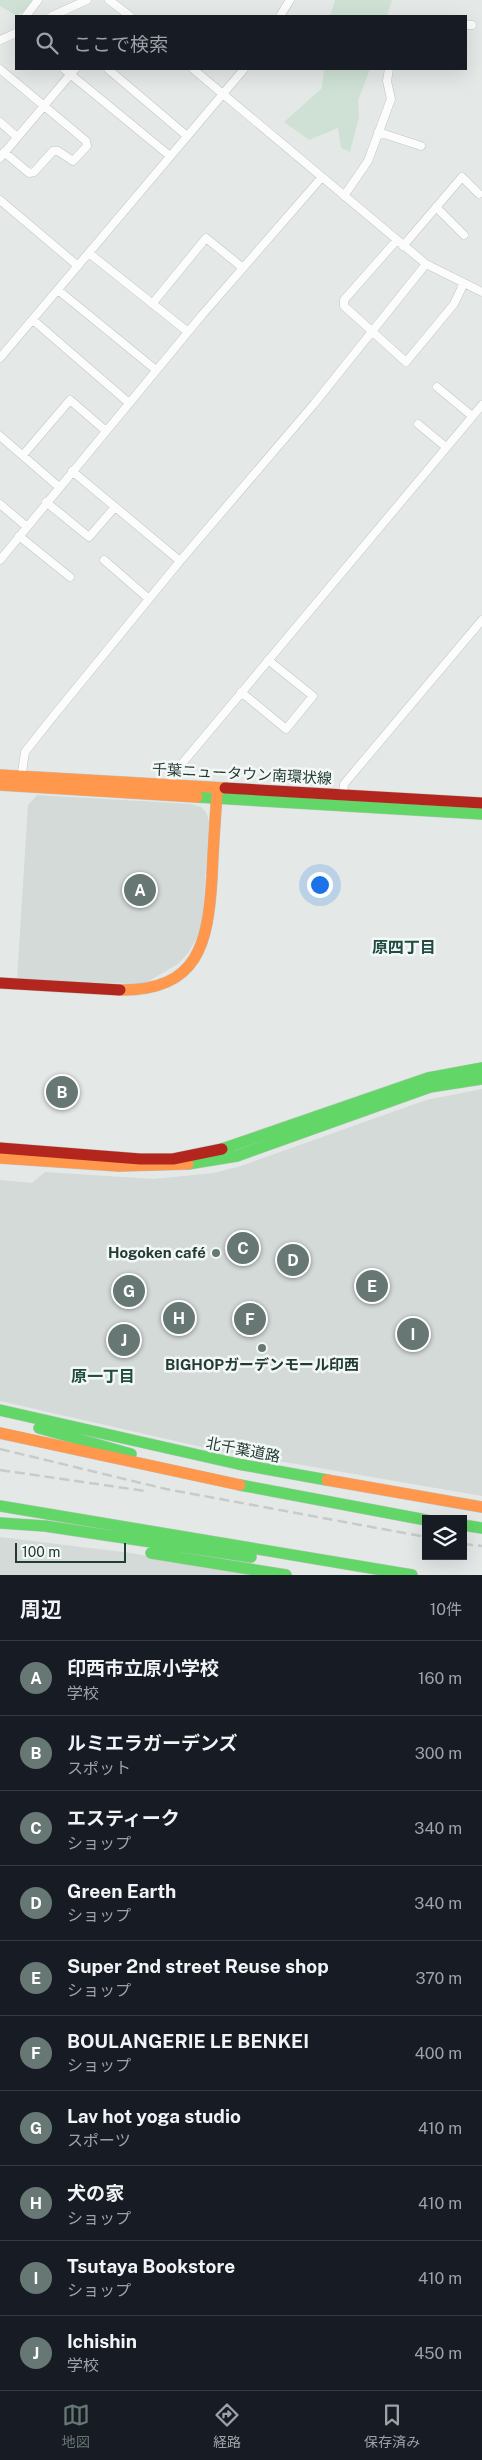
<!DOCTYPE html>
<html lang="ja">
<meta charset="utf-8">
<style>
body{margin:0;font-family:"Public Sans","Noto Sans JP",sans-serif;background:#20242c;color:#f1f3f6}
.controls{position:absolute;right:15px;bottom:15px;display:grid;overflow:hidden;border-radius:0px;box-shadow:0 5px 20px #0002}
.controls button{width:45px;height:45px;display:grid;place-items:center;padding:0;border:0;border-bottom:1px solid #363941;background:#171b24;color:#f1f3f6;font:25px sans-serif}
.scale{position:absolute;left:15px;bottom:12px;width:111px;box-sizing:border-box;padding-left:5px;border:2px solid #233b36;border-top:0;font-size:14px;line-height:18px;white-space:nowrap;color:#233b36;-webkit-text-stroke:4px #f3f8f6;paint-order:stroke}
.you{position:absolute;left:319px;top:884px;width:18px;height:18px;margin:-12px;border:4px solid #fff;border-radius:50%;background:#1a73e8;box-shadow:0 0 0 8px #1a73e833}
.badge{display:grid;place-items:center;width:32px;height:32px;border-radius:50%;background:#677874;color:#fff;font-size:16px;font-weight:700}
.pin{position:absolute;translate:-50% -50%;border:2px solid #fff;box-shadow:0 1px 5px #0006}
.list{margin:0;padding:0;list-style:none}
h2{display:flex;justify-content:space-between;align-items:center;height:65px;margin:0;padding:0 20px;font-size:21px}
h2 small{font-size:16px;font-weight:400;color:#9ea1a6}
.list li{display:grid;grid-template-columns:32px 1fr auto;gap:15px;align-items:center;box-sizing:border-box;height:75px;padding:0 20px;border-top:1px solid #363941}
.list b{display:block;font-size:19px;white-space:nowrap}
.list p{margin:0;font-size:16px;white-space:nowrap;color:#9ea1a6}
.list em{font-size:16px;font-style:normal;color:#9ea1a6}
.icon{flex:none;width:28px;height:28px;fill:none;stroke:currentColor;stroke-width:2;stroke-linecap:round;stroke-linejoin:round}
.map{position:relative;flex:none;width:482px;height:1575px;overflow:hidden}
.search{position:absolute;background:#171b24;box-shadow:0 5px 20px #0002;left:15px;right:15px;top:15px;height:55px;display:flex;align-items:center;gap:12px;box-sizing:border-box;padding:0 18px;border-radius:0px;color:#9ea1a6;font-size:19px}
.sheet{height:815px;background:#171b24}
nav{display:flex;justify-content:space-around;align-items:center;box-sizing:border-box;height:70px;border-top:1px solid #363941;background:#171b24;font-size:14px;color:#9ea1a6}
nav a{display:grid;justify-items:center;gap:2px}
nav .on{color:#677874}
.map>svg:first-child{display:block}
</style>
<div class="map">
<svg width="482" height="1575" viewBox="0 0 482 1575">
<rect width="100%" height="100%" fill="#e4e9e7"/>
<path fill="#d3dad7" d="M37,795L191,804L201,807L206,812L209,821L202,929L188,953L178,964L147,982L135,984L17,979L28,805Z
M482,1089V1496L215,1450L0,1401V1180L32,1183L45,1172L153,1179L214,1173L241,1166L426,1100Z
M0,1537L131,1553L252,1575H0Z"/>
<path fill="#cfe1d5" d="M0,0H38L17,16L0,6Z
M335,0H392L387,16H330Z
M324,69H370L358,101L359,117L350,152L341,148L338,128L309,140L284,122L322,88Z"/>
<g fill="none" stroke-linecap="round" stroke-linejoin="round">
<g stroke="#c1c6c4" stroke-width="9">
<path id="street" d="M109,0L130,16
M26,16L38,0
M52,16L87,0
M280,16L290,0
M466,25H472
M0,40L16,33
M0,69L86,141L87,146L73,161L58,151H53L34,172L29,173L4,152
M64,69L170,156
M108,69L187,136
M193,69L426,264L482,292
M0,122L17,137
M378,132L421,146
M0,158L75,69
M344,196L368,161L391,99L387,81L389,69
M0,200L78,266
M436,207L464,235
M396,241L344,300V306L406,362L454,304L464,283
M403,246L462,177L479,194
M89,253L188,332
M58,290L156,370
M152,304L206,238L243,268
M33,320L129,403
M0,358L244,69
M437,387L472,416
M418,424L446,447
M0,436L59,487
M23,455L70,400L106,431
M72,471L180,561
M46,502L89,537L115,507
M0,504L27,527
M19,536L70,577
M0,560L202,315L322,177
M104,560L149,599
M241,692L286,729L313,696L268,660
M21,779L25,752L51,719L180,561L314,404L426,264
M170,785L175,772L482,405
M343,795L344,784L482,620"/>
</g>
<g stroke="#c0c6c4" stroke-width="12">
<path id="fast" d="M197,797L482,814
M222,1149L428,1078L482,1068
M188,1164L237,1156L430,1087L482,1079
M0,1410L238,1464L327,1480
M39,1428L131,1454
M240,1485L426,1520
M0,1506L412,1575
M0,1523L45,1526L251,1557
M463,1525L482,1528
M151,1553L286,1575"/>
</g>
<g stroke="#c0c6c4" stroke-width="12">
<path id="slow" d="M0,775L225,788
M0,785L197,797
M120,990C199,991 208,943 212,877C213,849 215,821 217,793
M0,1158L119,1166L188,1164
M0,1433L240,1485
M327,1480L482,1507"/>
</g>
<g stroke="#c0c6c4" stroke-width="12">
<path id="jam" d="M225,788L482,803
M0,983L120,990
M0,1148L140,1159H173L222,1149"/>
</g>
<use href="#street" stroke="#fbfcfb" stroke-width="8"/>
<use href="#fast" stroke="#63d668" stroke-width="11"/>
<use href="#slow" stroke="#ff974d" stroke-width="11"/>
<use href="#jam" stroke="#b3261e" stroke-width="11"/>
<path stroke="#c7cbca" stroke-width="2.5" stroke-dasharray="10 5" stroke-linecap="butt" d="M0,1449L166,1489L426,1537
M0,1470L145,1491
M463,1544L482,1546"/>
</g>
<g fill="#677874" stroke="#f3f8f6" stroke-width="2">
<circle cx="216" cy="1253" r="5"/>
<circle cx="262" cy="1348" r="5"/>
</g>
<g text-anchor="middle" stroke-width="5" stroke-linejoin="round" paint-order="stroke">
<g font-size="15" fill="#233b36" stroke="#f3f8f6">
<text transform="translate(242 774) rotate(3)" y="5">千葉ニュータウン南環状線</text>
<text transform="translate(243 1450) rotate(11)" y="5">北千葉道路</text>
</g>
<g font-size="15" font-weight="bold" fill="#233b36" stroke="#f3f8f6" text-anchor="end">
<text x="206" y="1258">Hogoken café</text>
<text x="262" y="1370" text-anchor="middle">BIGHOPガーデンモール印西</text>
</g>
<g font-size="16" font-weight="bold" fill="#214c43" stroke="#f3f8f6">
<text x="404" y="953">原四丁目</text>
<text x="103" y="1382">原一丁目</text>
</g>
</g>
</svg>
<div class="controls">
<button><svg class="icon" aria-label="layers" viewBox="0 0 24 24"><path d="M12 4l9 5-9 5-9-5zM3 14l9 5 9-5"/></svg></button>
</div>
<div class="scale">100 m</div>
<div class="you"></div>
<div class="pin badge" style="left:140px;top:890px">A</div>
<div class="pin badge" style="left:62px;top:1092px">B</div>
<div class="pin badge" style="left:243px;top:1248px">C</div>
<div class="pin badge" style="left:293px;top:1260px">D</div>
<div class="pin badge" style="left:372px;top:1286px">E</div>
<div class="pin badge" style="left:250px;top:1319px">F</div>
<div class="pin badge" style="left:129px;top:1291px">G</div>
<div class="pin badge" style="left:179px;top:1318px">H</div>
<div class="pin badge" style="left:413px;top:1334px">I</div>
<div class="pin badge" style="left:124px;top:1340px">J</div>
<div class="search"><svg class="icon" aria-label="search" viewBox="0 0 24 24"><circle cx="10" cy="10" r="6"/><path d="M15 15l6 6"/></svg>ここで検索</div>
</div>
<section class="sheet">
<h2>周辺<small>10件</small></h2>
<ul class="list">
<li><span class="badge">A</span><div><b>印西市立原小学校</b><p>学校</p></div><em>160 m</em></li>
<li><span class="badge">B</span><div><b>ルミエラガーデンズ</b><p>スポット</p></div><em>300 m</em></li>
<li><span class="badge">C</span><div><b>エスティーク</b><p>ショップ</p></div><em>340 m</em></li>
<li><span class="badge">D</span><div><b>Green Earth</b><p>ショップ</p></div><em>340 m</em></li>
<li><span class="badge">E</span><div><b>Super 2nd street Reuse shop</b><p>ショップ</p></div><em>370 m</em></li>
<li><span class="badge">F</span><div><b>BOULANGERIE LE BENKEI</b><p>ショップ</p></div><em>400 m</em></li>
<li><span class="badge">G</span><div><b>Lav hot yoga studio</b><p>スポーツ</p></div><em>410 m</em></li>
<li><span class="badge">H</span><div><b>犬の家</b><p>ショップ</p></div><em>410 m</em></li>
<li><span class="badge">I</span><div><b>Tsutaya Bookstore</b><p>ショップ</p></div><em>410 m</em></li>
<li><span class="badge">J</span><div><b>Ichishin</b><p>学校</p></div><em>450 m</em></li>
</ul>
</section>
<nav>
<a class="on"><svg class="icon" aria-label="map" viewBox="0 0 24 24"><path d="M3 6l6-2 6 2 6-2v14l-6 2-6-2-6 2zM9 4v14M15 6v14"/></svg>地図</a>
<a><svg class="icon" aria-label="directions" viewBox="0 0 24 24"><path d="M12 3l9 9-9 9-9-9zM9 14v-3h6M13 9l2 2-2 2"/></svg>経路</a>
<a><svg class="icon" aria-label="saved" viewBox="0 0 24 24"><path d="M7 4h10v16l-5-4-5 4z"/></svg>保存済み</a>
</nav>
